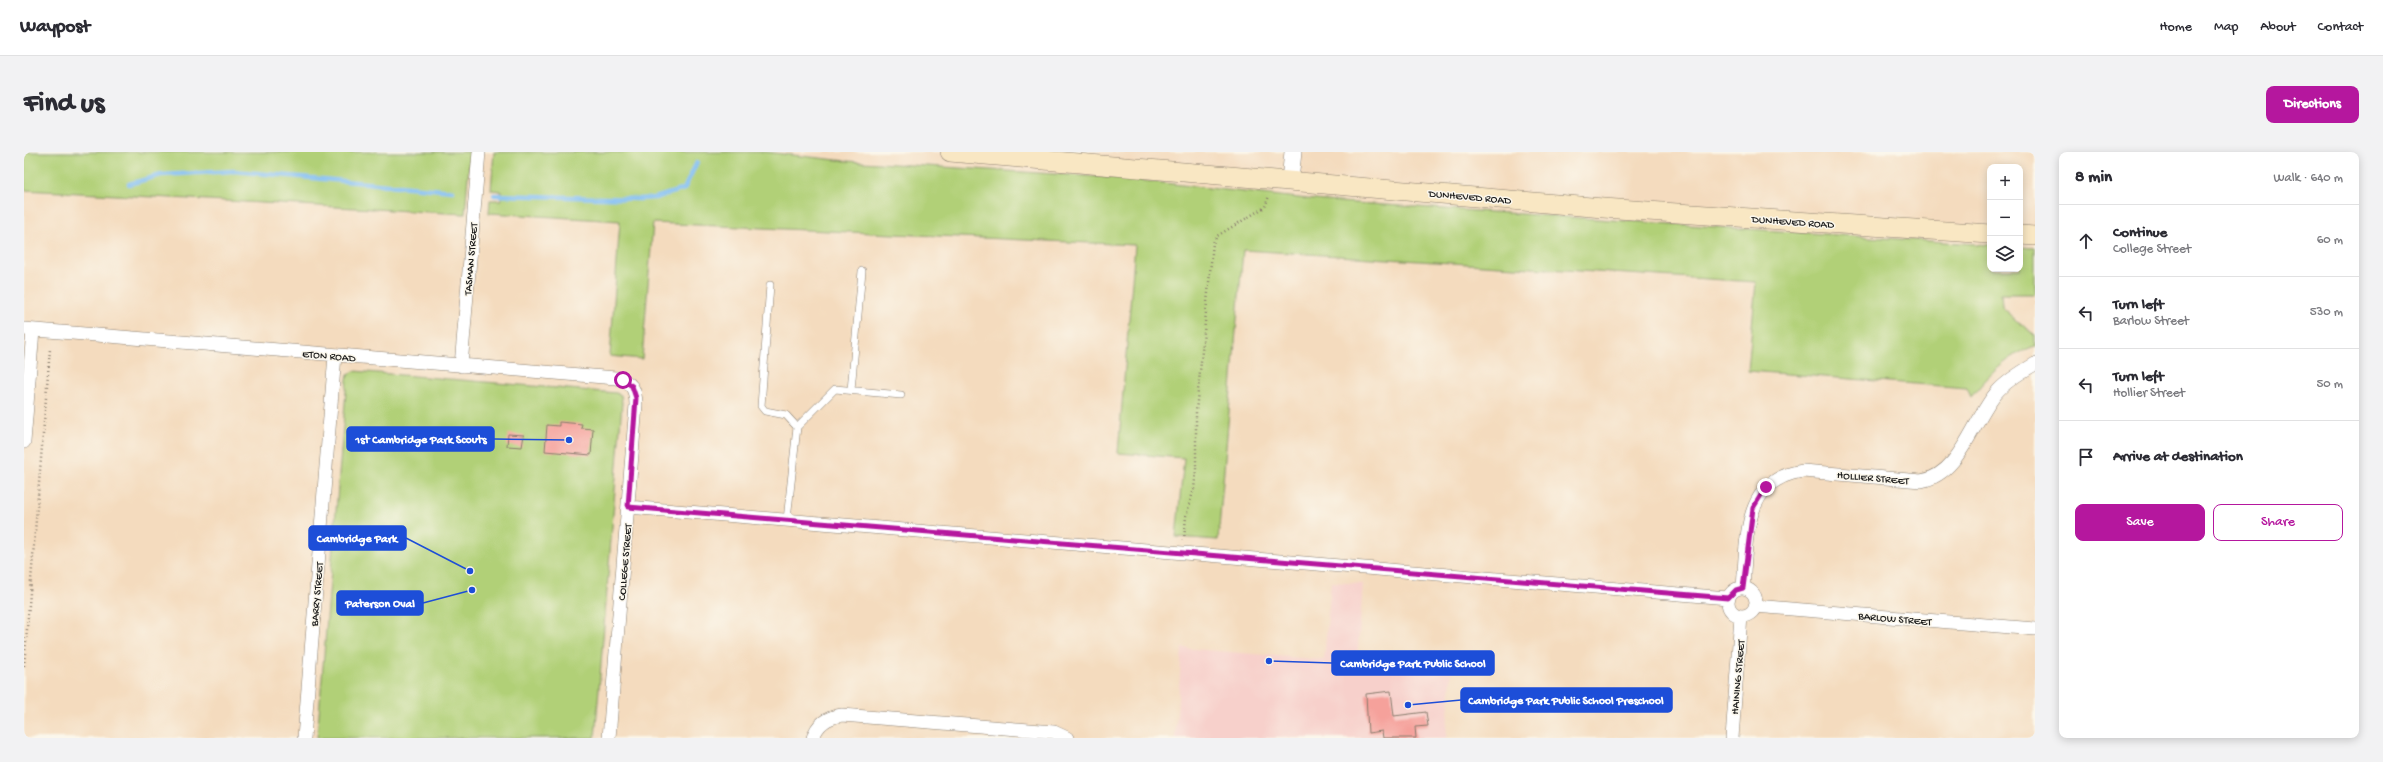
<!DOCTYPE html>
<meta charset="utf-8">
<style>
body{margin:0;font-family:"Gochi Hand",sans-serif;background:#f2f2f3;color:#2b2b33}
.controls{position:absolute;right:12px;top:12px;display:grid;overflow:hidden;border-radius:8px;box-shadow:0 2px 10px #0003}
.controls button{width:36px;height:36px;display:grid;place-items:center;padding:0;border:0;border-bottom:1px solid #e1e1e2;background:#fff;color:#2b2b33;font:20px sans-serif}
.stop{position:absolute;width:12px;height:12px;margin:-9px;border:3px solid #b5179e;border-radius:50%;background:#fff}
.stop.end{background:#b5179e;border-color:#fff;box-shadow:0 1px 4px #0008}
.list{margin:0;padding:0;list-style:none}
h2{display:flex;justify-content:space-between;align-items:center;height:52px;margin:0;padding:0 16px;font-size:17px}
h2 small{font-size:13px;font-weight:400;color:#7c7c81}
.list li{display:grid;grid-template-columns:26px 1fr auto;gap:12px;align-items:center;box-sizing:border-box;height:72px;padding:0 16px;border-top:1px solid #e1e1e2}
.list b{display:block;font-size:15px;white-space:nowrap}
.list p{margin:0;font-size:13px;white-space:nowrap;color:#7c7c81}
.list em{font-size:13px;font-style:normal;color:#7c7c81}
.actions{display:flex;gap:8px;padding:12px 16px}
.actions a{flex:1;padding:9px 0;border:1px solid #b5179e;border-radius:8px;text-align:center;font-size:14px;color:#b5179e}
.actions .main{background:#b5179e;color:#fff}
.icon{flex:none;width:22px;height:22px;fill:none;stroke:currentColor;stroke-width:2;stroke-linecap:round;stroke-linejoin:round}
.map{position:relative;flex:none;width:2011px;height:586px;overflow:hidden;border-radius:8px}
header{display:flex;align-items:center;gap:24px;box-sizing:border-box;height:56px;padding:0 20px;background:#fff;border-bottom:1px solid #e1e1e2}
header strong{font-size:19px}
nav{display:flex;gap:22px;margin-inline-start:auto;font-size:14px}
.intro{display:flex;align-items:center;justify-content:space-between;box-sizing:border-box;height:96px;padding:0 24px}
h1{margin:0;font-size:28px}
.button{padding:10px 18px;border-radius:8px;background:#b5179e;color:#fff;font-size:14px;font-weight:700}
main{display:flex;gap:24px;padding:0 24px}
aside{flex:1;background:#fff;border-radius:8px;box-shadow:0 2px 10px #0003}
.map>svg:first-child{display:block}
</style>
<header>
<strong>Waypost</strong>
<nav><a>Home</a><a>Map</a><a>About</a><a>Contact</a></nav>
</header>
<div class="intro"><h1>Find us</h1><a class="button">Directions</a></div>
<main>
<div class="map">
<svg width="2011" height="586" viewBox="0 0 2011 586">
<rect width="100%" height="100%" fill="#fbf7ec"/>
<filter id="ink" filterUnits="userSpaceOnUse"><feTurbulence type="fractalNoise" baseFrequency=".025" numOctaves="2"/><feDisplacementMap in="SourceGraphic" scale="8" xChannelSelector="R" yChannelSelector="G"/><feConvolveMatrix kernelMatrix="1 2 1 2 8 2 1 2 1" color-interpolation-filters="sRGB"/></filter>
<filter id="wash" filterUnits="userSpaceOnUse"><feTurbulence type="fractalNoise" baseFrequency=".012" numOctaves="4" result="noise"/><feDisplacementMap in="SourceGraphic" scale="16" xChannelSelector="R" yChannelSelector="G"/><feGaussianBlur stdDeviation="0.9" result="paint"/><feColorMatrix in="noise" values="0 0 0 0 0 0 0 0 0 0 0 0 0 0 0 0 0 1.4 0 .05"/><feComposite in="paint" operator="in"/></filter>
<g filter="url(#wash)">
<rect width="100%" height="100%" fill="#f4dbbe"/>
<path fill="#f7d0cb" d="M1307,430L1339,432L1333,510L1428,518L1422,586H1151L1158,496L1300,508Z"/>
<path fill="#b1d077" stroke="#66764a" d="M0,0H446L441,62L0,38Z
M470,0H741L822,9L1095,26L1301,49L1966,93V117H1996V95L2011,96V142H1977L1978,155L2011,184V194C1984,203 1965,223 1947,245L1943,236L1724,219L1732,130L1219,98L1194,388L1152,385L1160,306L1094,301L1111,93L629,71L618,207L586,204L596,69L465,61L466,48H477V39L467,38Z
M330,219L592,241L597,243L598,251L571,586H293L323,227L324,223Z"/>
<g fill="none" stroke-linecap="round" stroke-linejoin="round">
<path stroke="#7fbdf3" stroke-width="4.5" d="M105,32L137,23L210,19L429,39
M470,43L615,47L631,46L660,37L673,10"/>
</g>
<g id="blocks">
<path fill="#f5a19b" d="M535,270L558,272L557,276L569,277L567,303L521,299L523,273L535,274Z
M484,282L500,283L498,295L483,294Z
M1367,539L1370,564L1402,560L1404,574L1391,575L1392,586H1359L1358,579L1344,581L1342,542Z"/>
</g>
</g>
<g filter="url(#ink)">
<use href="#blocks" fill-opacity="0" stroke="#887c6d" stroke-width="1"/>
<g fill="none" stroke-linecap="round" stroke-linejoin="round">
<g stroke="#887c6d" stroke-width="8">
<path id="service" d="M746,133L737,254L741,259L762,263L773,275
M827,238L838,119
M763,368L773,275L811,237L877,243"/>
</g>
<g stroke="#887c6d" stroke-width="14">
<path id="minor" d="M0,177L592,226C607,229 612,237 612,253L585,586
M437,214L455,0
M0,290L9,178
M604,355L1704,446
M1704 450a14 14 0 1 1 28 0a14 14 0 1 1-28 0Z
M1719,436C1723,388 1718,327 1779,319L1897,329C1936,323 1949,268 1972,241C1982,229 1997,220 2011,212
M1731,454L2011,477
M280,586L311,203
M789,586C793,572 804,565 818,563L1030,580L1043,586
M1708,586L1717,464"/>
</g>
<g stroke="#887c6d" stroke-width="18">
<path id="tertiary" d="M1266,28L1269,0"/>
</g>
<g stroke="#887c6d" stroke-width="20">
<path id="secondary" d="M926,0L1579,56L1966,82
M1996,83L2011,84"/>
</g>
<path stroke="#887c6d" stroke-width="2.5" stroke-dasharray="1 3" stroke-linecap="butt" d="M1160,388L1162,364L1170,337L1172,318V259L1189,91L1193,84L1241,55L1245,44
M0,514L26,197"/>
<use href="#service" stroke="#fff" stroke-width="7"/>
<use href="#minor" stroke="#fff" stroke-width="13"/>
<use href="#tertiary" stroke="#fff" stroke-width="17"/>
<use href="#secondary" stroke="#f9e7c3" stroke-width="19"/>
</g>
</g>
<g fill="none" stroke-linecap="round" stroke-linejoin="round" filter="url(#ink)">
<path stroke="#b5179e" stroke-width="5" d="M599,228L608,234L612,246L604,355L1704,446L1712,438L1719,436L1729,356L1742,335"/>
</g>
<g text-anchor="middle" stroke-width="3" stroke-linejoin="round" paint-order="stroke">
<g font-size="11" fill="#1c1c1c" stroke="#fbf7ec">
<text transform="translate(1446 44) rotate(5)" y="4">DUNHEVED ROAD</text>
<text transform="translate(1769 69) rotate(4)" y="4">DUNHEVED ROAD</text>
<text transform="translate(446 107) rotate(-85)" y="4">TASMAN STREET</text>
<text transform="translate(305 203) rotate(5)" y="4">ETON ROAD</text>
<text transform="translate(1849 325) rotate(5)" y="4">HOLLIER STREET</text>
<text transform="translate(600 410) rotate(-85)" y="4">COLLEGE STREET</text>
<text transform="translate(292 442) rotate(-85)" y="4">BARRY STREET</text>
<text transform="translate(1871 466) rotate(5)" y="4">BARLOW STREET</text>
<text transform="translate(1713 525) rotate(-85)" y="4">HAINING STREET</text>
</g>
</g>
<path fill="none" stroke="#1d4ed8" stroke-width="1.5" d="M545 288L470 287M446 419L382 386M448 438L399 451M1245 509L1308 511M1384 553L1437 548"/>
<g fill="#1d4ed8" stroke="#fbf7ec" stroke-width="1.5">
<circle cx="545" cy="288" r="4"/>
<circle cx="446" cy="419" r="4"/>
<circle cx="448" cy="438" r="4"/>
<circle cx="1245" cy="509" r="4"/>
<circle cx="1384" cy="553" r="4"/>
</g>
<g fill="#1d4ed8" stroke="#1d4ed8" stroke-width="1.5">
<rect x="323" y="275" width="147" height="24" rx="4"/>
<rect x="285" y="374" width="97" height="24" rx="4"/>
<rect x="313" y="439" width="86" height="24" rx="4"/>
<rect x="1308" y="499" width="162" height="24" rx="4"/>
<rect x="1437" y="536" width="211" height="24" rx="4"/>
</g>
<g font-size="12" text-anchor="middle" font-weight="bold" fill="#fff">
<text x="397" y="291">1st Cambridge Park Scouts</text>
<text x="333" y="390">Cambridge Park</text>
<text x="356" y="455">Paterson Oval</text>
<text x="1389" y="515">Cambridge Park Public School</text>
<text x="1542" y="552">Cambridge Park Public School Preschool</text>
</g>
</svg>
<div class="controls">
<button>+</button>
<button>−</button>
<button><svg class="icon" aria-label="layers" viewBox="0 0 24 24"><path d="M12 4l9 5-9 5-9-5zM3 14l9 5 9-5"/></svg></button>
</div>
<div class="stop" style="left:599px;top:228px"></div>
<div class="stop end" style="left:1742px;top:335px"></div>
</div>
<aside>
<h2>8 min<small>Walk · 640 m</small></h2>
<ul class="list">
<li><svg class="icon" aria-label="ahead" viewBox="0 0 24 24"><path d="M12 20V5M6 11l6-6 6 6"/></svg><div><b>Continue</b><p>College Street</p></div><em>60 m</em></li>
<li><svg class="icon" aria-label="left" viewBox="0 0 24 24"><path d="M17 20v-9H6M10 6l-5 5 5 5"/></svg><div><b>Turn left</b><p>Barlow Street</p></div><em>530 m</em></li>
<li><svg class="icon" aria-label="left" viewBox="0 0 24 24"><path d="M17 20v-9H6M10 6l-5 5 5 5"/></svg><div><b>Turn left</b><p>Hollier Street</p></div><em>50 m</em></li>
<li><svg class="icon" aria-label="arrive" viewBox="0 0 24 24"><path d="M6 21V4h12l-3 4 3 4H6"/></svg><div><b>Arrive at destination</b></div></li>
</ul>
<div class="actions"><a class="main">Save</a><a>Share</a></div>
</aside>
</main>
